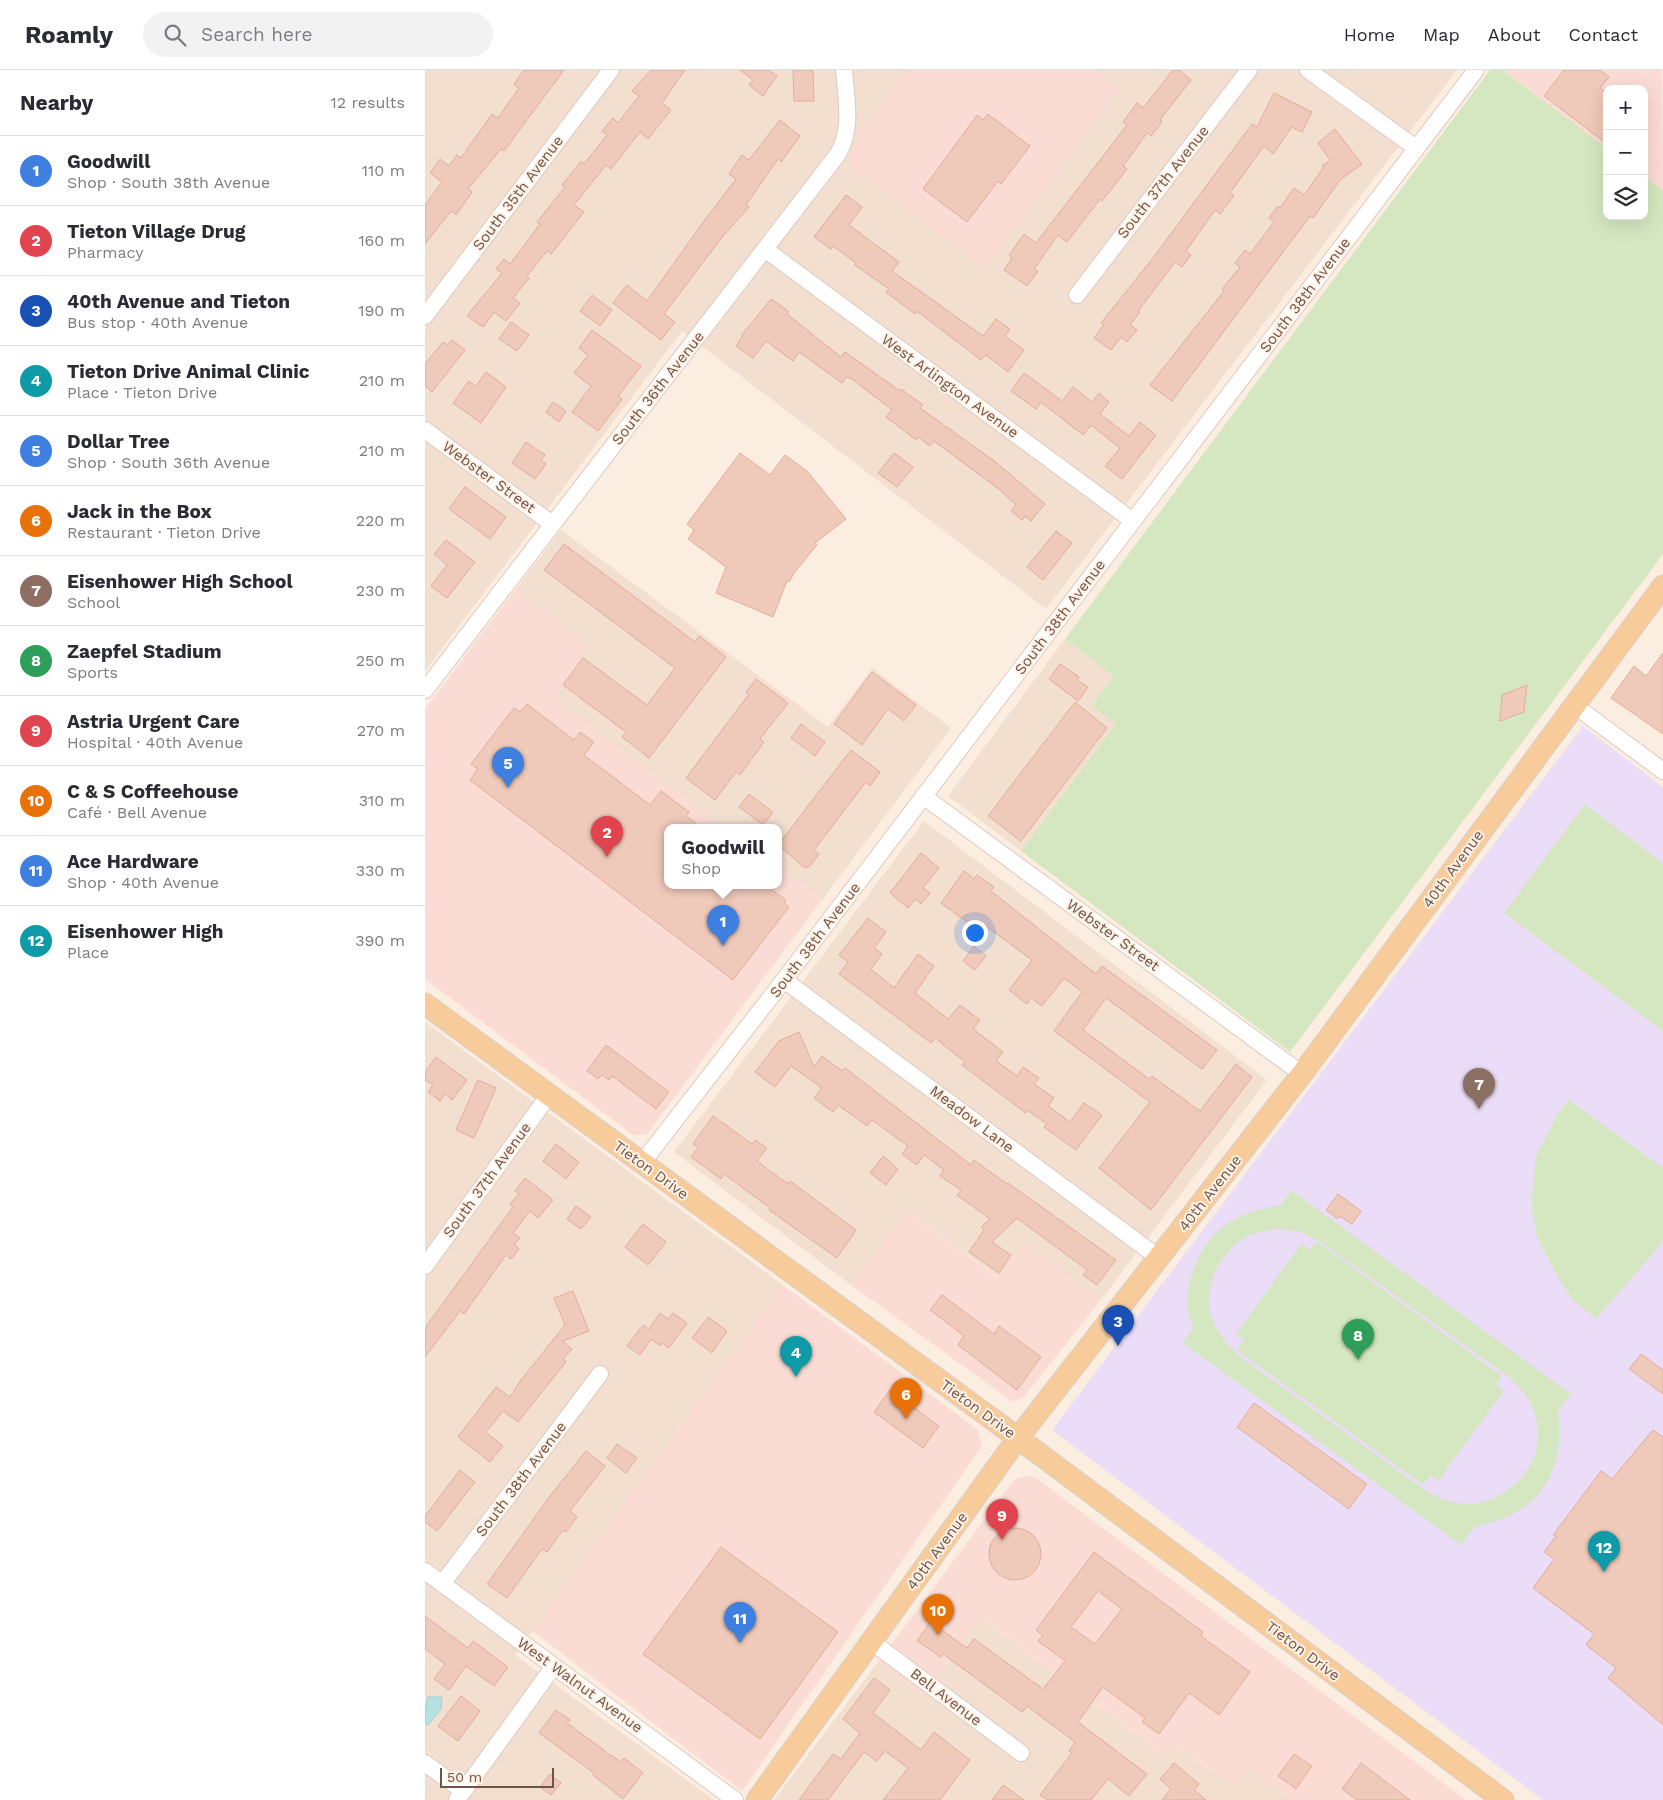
<!DOCTYPE html>
<meta charset="utf-8">
<style>
body{margin:0;font-family:"Work Sans",sans-serif;background:#f2f2f3;color:#2b2b33}
.controls{position:absolute;right:15px;top:15px;display:grid;overflow:hidden;border-radius:10px;box-shadow:0 5px 20px #0002}
.controls button{width:45px;height:45px;display:grid;place-items:center;padding:0;border:0;border-bottom:1px solid #e1e1e2;background:#fff;color:#2b2b33;font:25px sans-serif}
.scale{position:absolute;left:15px;bottom:12px;width:114px;box-sizing:border-box;padding-left:5px;border:2px solid #705349;border-top:0;font-size:14px;line-height:18px;white-space:nowrap;color:#705349;-webkit-text-stroke:4px #fef2e6;paint-order:stroke}
.you{position:absolute;left:549px;top:862px;width:18px;height:18px;margin:-12px;border:4px solid #fff;border-radius:50%;background:#1a73e8;box-shadow:0 0 0 8px #1a73e833}
.badge{display:grid;place-items:center;width:32px;height:32px;border-radius:50%;background:#e15c49;color:#fff;font-size:16px;font-weight:700}
.pin{position:absolute;translate:-50% -41px;filter:drop-shadow(0 1px 2px #0008)}
.pin::after{content:'';position:absolute;top:26px;width:18px;height:15px;background:inherit;clip-path:polygon(0 0,100% 0,50% 100%)}
.popup{position:absolute;left:239px;top:754px;width:118px;height:65px;box-sizing:border-box;display:grid;place-content:center;border-radius:10px;background:#fff;filter:drop-shadow(0 1px 4px #0005);font-size:16px;white-space:nowrap;color:#7c7c81}
.popup b{font-size:19px;color:#2b2b33}
.popup::after{content:'';position:absolute;left:50%;top:100%;margin-left:-10px;border:10px solid transparent;border-top-color:#fff}
.list{margin:0;padding:0;list-style:none}
h2{display:flex;justify-content:space-between;align-items:center;height:65px;margin:0;padding:0 20px;font-size:21px}
h2 small{font-size:16px;font-weight:400;color:#7c7c81}
.list li{display:grid;grid-template-columns:32px 1fr auto;gap:15px;align-items:center;box-sizing:border-box;height:70px;padding:0 20px;border-top:1px solid #e1e1e2}
.list b{display:block;font-size:19px;white-space:nowrap}
.list p{margin:0;font-size:16px;white-space:nowrap;color:#7c7c81}
.list em{font-size:16px;font-style:normal;color:#7c7c81}
.icon{flex:none;width:28px;height:28px;fill:none;stroke:currentColor;stroke-width:2;stroke-linecap:round;stroke-linejoin:round}
.map{position:relative;flex:none;width:1238px;height:1730px;overflow:hidden}
header{display:flex;align-items:center;gap:30px;box-sizing:border-box;height:70px;padding:0 25px;background:#fff;border-bottom:1px solid #e1e1e2}
header strong{font-size:24px}
nav{display:flex;gap:28px;margin-inline-start:auto;font-size:18px}
.search{width:350px;height:45px;background:#f2f2f3;display:flex;align-items:center;gap:12px;box-sizing:border-box;padding:0 18px;border-radius:28px;color:#7c7c81;font-size:19px}
main{display:flex}
aside{flex:1;background:#fff}
.map>svg:first-child{display:block}
</style>
<header>
<strong>Roamly</strong>
<div class="search"><svg class="icon" aria-label="search" viewBox="0 0 24 24"><circle cx="10" cy="10" r="6"/><path d="M15 15l6 6"/></svg>Search here</div>
<nav><a>Home</a><a>Map</a><a>About</a><a>Contact</a></nav>
</header>
<main>
<aside>
<h2>Nearby<small>12 results</small></h2>
<ul class="list">
<li><span class="badge" style="background:#3f7fe0">1</span><div><b>Goodwill</b><p>Shop · South 38th Avenue</p></div><em>110 m</em></li>
<li><span class="badge" style="background:#e0444e">2</span><div><b>Tieton Village Drug</b><p>Pharmacy</p></div><em>160 m</em></li>
<li><span class="badge" style="background:#1a4fb4">3</span><div><b>40th Avenue and Tieton</b><p>Bus stop · 40th Avenue</p></div><em>190 m</em></li>
<li><span class="badge" style="background:#0f9aa8">4</span><div><b>Tieton Drive Animal Clinic</b><p>Place · Tieton Drive</p></div><em>210 m</em></li>
<li><span class="badge" style="background:#3f7fe0">5</span><div><b>Dollar Tree</b><p>Shop · South 36th Avenue</p></div><em>210 m</em></li>
<li><span class="badge" style="background:#e8710a">6</span><div><b>Jack in the Box</b><p>Restaurant · Tieton Drive</p></div><em>220 m</em></li>
<li><span class="badge" style="background:#8d6e63">7</span><div><b>Eisenhower High School</b><p>School</p></div><em>230 m</em></li>
<li><span class="badge" style="background:#2e9e5b">8</span><div><b>Zaepfel Stadium</b><p>Sports</p></div><em>250 m</em></li>
<li><span class="badge" style="background:#e0444e">9</span><div><b>Astria Urgent Care</b><p>Hospital · 40th Avenue</p></div><em>270 m</em></li>
<li><span class="badge" style="background:#e8710a">10</span><div><b>C &amp; S Coffeehouse</b><p>Café · Bell Avenue</p></div><em>310 m</em></li>
<li><span class="badge" style="background:#3f7fe0">11</span><div><b>Ace Hardware</b><p>Shop · 40th Avenue</p></div><em>330 m</em></li>
<li><span class="badge" style="background:#0f9aa8">12</span><div><b>Eisenhower High</b><p>Place</p></div><em>390 m</em></li>
</ul>
</aside>
<div class="map">
<svg width="1238" height="1730" viewBox="0 0 1238 1730">
<rect width="100%" height="100%" fill="#fbeee0"/>
<path fill="#f2dfcf" d="M0,0H1032L621,539L257,261L0,601Z
M136,460L403,657L447,598L526,658L397,830L353,797V757H300L126,628L90,520Z
M640,569L689,606L691,654L596,781L523,726Z
M499,751L842,1010L675,1231L599,1174L573,1208L483,1140L426,1215L249,1082Z
M0,952L358,1215L90,1585L289,1730H0Z
M555,1548L739,1686L749,1674L808,1717L823,1697L866,1730H349L453,1592L497,1625Z"/>
<path fill="#fbdcd4" d="M481,0H669L694,18L560,198L423,94L437,59Z
M1077,0H1237L1238,120L1219,106V19H1182V78Z
M90,520L165,576L127,628L300,757H243V815H353V797L397,830L222,1064L208,1065L0,909V639Z
M482,1140L572,1208L599,1173L675,1231L599,1327L588,1332L426,1215Z
M358,1215L553,1360L557,1376L317,1721L107,1561Z
M601,1406L611,1408L1041,1730H866L823,1698L808,1717L750,1674L740,1686L556,1548L497,1626L453,1592L589,1410Z"/>
<path fill="#ebddf7" d="M1158,656L1238,717V1730H1118L627,1360Z"/>
<path fill="#d4e7c0" fill-rule="evenodd" d="M1065,0H1077L1182,78V146H1219V106L1238,120V484L865,982L596,781L691,654L667,636L689,606L640,569Z
M1160,734L1238,793V961L1079,843Z
M1144,1030L1238,1098V1172L1171,1249L1147,1229L1133,1208L1112,1167L1106,1135L1111,1086L1133,1043Z
M866,1120L1146,1324L1133,1341C1141,1404 1113,1445 1050,1456L1036,1475L758,1273L768,1258C751,1216 777,1162 818,1145C829,1140 844,1138 856,1135ZM850,1159L874,1161L896,1172L1084,1307C1095,1318 1104,1327 1109,1341C1126,1386 1089,1431 1044,1434C1030,1435 1016,1429 1004,1423L814,1286C802,1274 793,1264 787,1248C776,1218 797,1176 827,1164C834,1162 843,1161 850,1159Z
M891,1171L1077,1306L1071,1315L1079,1321L1013,1411L1005,1405L998,1415L812,1280L819,1270L811,1264L876,1174L885,1180Z"/>
<path fill="#b6e1e3" stroke="#9dd1d4" d="M3,1627H17L16,1639L3,1655L0,1653V1639Z"/>
<path fill="#efc9b9" stroke="#e1ae9a" fill-rule="evenodd" d="M99,0H139L79,81L76,79L43,119L47,122L31,145L26,141L0,174V135L17,112L5,103L15,89L24,96L32,85L36,88L67,44L73,48L94,18L89,14Z
M226,0H260L237,33L246,40L223,69L215,62L186,99L181,95L149,135L159,142L126,184L122,181L102,206L104,208L88,228L95,233L81,251L69,242L58,257L42,246L77,203L71,199L79,189L85,194L115,154L112,152L140,117L137,115L156,91L159,94L182,65L177,61L188,48L193,53L214,26L207,21Z
M315,0H344L352,6L338,26L324,15L328,10Z
M368,0H388L389,31H369Z
M748,0H754L766,10L735,50L737,52L726,66L722,63L698,96L702,99L677,131L675,129L642,172L633,165L609,199L613,201L602,216L579,200L587,188L584,185L599,164L611,173L702,55L698,52L712,33L718,38Z
M1139,0H1175L1184,7L1175,18L1182,23V74L1119,26Z
M849,23L887,42L877,62L867,57L848,84L839,76L805,123L809,126L795,144L790,140L761,181L766,185L757,197L750,192L713,241L715,242L705,255L712,260L702,272L696,267L686,280L669,268L679,255L676,253L728,188L827,54L832,57Z
M563,44L605,76L576,114L573,111L542,152L498,119L552,45L558,50Z
M355,50L375,66L356,92L353,89L321,135L324,137L298,166L239,244L250,252L236,270L188,233L202,215L222,231L279,151L311,109L304,104L317,85L324,90Z
M910,59L937,94L915,110L888,148L885,146L747,331L725,315L799,221L797,219L815,197L810,193L820,180L825,184L849,152L844,148L853,136L855,138L869,118L879,125L899,97L897,96L905,90L893,73Z
M421,125L437,137L424,155L474,192L467,201L558,266L571,249L585,259L580,266L599,280L583,302L561,285L556,290L492,241L490,244L461,222L464,219L430,195L431,193L408,176L406,179L389,167Z
M167,225L187,240L175,256L155,241Z
M346,229L363,241L362,244L416,287L420,282L475,321L476,319L498,335L495,338L572,393L620,434L606,451L600,446L597,450L586,441L591,435L575,420L509,371L505,376L493,367L491,370L461,347L467,340L427,309L421,307L417,313L374,282L368,291L341,271L328,288L311,276L317,267L316,266Z
M86,252L104,265L92,281L74,269Z
M167,260L216,296L193,326L197,329L173,361L147,342L166,316L149,303L163,285L154,278Z
M27,270L40,280L7,322L0,316V294L18,272L23,275Z
M61,302L81,317L56,353L28,333L44,311L51,316Z
M599,303L637,331L648,317L667,332L674,323L684,332L675,344L704,366L715,352L731,365L697,409L680,396L695,378L666,355L658,365L616,332L611,339L586,321Z
M128,332L141,341L134,352L121,342Z
M101,372L120,385L116,390L121,394L110,409L87,393Z
M315,383L345,405L360,385L382,401L421,449L390,473L392,475L368,504L365,511H362L348,547L291,523L301,497L263,469L269,460L262,454Z
M469,383L488,397L472,417L453,403Z
M40,417L81,447L65,469L24,439Z
M631,461L647,473L618,510L602,497Z
M21,470L50,492L22,528L6,516L22,495L9,484Z
M139,474L270,572L274,566L301,587L224,688L197,667L201,662L138,615L158,588L222,635L250,598L119,500Z
M1238,583V664L1186,628L1209,596L1221,606Z
M635,594L654,607L652,610L663,617L653,631L624,609Z
M447,602L491,635L479,651L463,639L437,675L409,654Z
M331,609L363,633L335,669L339,672L315,705L311,702L290,730L261,708L324,624L321,622Z
M1102,615L1099,642L1075,651L1077,625Z
M650,632L682,658L596,771L563,746Z
M102,634L149,670L155,662L169,672L159,685L225,735L236,721L264,742L261,746L276,757H243V815H351L347,820L361,830L359,833L364,837L308,910L45,710L53,699L46,694L89,638L95,642Z
M376,654L400,672L390,686L366,668Z
M426,680L455,702L445,716L441,712L389,780L394,784L384,797H379L353,775Z
M324,724L348,742L338,755L314,737Z
M496,783L514,798L498,818L505,823L496,834L490,829L483,838L465,823Z
M539,801L549,809L552,805L569,817L566,821L576,829L671,904L677,896L792,980L777,999L681,928L658,960L724,1009L727,1006L775,1041L811,994L827,1007L726,1140L674,1098L725,1032L629,961L657,922L639,908L617,936L606,928L602,934L584,920L607,890L558,854L553,860L516,833Z
M443,848L461,862L449,878L457,884L446,899L469,918L493,884L509,896L490,923L523,949L535,935L555,950L548,959L578,982L571,991L592,1006L598,997L614,1008L609,1014L629,1028L623,1036L645,1052L659,1033L677,1045L651,1080L619,1057L622,1054L602,1040L601,1043L537,995L540,992L510,968L506,973L414,904L423,892L414,885Z
M549,876L561,886L550,900L538,891Z
M374,962L389,997L397,986L417,1001L420,998L546,1095L549,1090L582,1114L583,1113L691,1190L672,1215L658,1205L662,1200L592,1148L567,1172L586,1185L574,1203L544,1182L559,1160L556,1157L565,1149L532,1125L536,1120L515,1106L519,1100L499,1085L492,1095L477,1084L483,1076L447,1050L442,1056L413,1035L408,1042L389,1028L397,1018L366,996L350,1017L330,1002L354,971Z
M181,975L244,1022L231,1039L187,1006L184,1010L177,1005L173,1009L162,1001Z
M11,987L42,1010L27,1030L20,1024L15,1031L3,1022L8,1015L0,1010V1002Z
M53,1010L71,1018L49,1068L31,1060Z
M288,1046L327,1074L330,1070L342,1078L332,1091L363,1114L365,1111L431,1160L412,1188L344,1140L345,1138L299,1104L296,1109L266,1087L273,1078L268,1074Z
M131,1074L154,1092L141,1109L118,1091Z
M458,1086L473,1099L461,1115L445,1103Z
M100,1108L128,1130L113,1148L105,1141L88,1163L95,1168L89,1175L94,1179L86,1189L81,1185L39,1244L35,1241L0,1287V1258L88,1137L85,1134L94,1124L90,1121Z
M913,1124L936,1141L927,1154L915,1146L913,1149L901,1140Z
M151,1136L166,1147L156,1159L142,1149Z
M218,1154L241,1172L223,1195L200,1177Z
M148,1221L164,1261L138,1271L147,1279L138,1289L141,1292L93,1352L78,1341L61,1362L78,1376L65,1392L33,1367L71,1317L85,1327L96,1310L140,1255L129,1228Z
M517,1225L569,1264L574,1256L616,1287L592,1320L533,1275L539,1266L505,1240Z
M235,1243L243,1249L248,1243L262,1253L244,1278L237,1273L235,1276L226,1269L215,1285L202,1276L218,1255L224,1259Z
M283,1247L302,1261L287,1283L267,1268Z
M1216,1284L1238,1300V1324L1204,1299Z
M465,1320L514,1356L498,1378L449,1342Z
M829,1333L942,1414L924,1439L812,1357Z
M1228,1360L1238,1367V1655L1183,1608L1191,1598L1161,1575L1169,1564L1108,1518L1129,1489L1119,1482L1131,1466L1128,1465L1176,1401L1187,1409Z
M192,1374L212,1388L201,1403L182,1388Z
M161,1381L180,1396L145,1441L152,1447L141,1462L138,1460L122,1482L117,1479L82,1528L62,1514L125,1426Z
M35,1400L50,1412L12,1461L0,1452V1446Z
M564 1484a26 26 0 1 1 52 0a26 26 0 1 1-52 0Z
M296,1477L413,1562L335,1669L218,1584Z
M669,1482L778,1562L776,1566L825,1602L794,1645L764,1623L734,1664L717,1652L720,1648L678,1617L653,1652L722,1704L704,1726L683,1709L666,1730H622L615,1725L647,1683L644,1681L650,1672L602,1636L597,1642L518,1584L516,1587L492,1571L505,1552L542,1578L549,1569L618,1619L640,1591L613,1571L618,1565L611,1560ZM673,1521L697,1539L670,1574L646,1557Z
M0,1546L43,1578L48,1571L83,1597L69,1616L41,1596L24,1620L9,1609L20,1594L0,1579Z
M449,1608L465,1620L448,1643L496,1680L509,1662L545,1690L515,1730H458L483,1698L460,1681L452,1691L439,1682L403,1730H374L408,1684L416,1689L435,1663L418,1649Z
M36,1626L55,1641L33,1671L13,1656Z
M131,1640L145,1650L142,1653L184,1684L196,1692L199,1688L218,1703L198,1729L168,1705L169,1703L114,1663Z
M869,1684L887,1696L871,1719L853,1706Z
M749,1693L774,1714L769,1720L781,1730H737L746,1719L735,1709Z
M936,1693L985,1730H932L917,1719Z
M125,1704L136,1713L126,1725L115,1717Z
M578,1715L599,1730H567Z"/>
<g fill="none" stroke-linecap="round" stroke-linejoin="round">
<g stroke="#dec9bd" stroke-width="18">
<path id="minor" d="M883,0L991,78
M341,180L708,451
M652,225L824,0
M0,246L186,0
M0,360L127,454
M0,620L413,84C428,58 421,28 419,0
M1149,635L1238,701
M498,726L877,1004
M359,910L734,1188
M217,1093L359,910L1051,0
M0,1196L124,1025
M0,1501L310,1730
M17,1514L175,1304
M447,1572L596,1683
M0,1693L38,1721
M32,1730L129,1596"/>
</g>
<g stroke="#d7cfcc" stroke-width="23">
<path id="major" d="M0,934L593,1368L1078,1730
M332,1730L593,1368L877,1004L1238,516"/>
</g>
<use href="#minor" stroke="#fff" stroke-width="16"/>
<use href="#major" stroke="#f8cc9a" stroke-width="21"/>
</g>
<g text-anchor="middle" stroke-width="4" stroke-linejoin="round" paint-order="stroke">
<g font-size="15" fill="#705349" stroke="#fef2e6">
<text transform="translate(738 112) rotate(-52)" y="5">South 37th Avenue</text>
<text transform="translate(93 123) rotate(-53)" y="5">South 35th Avenue</text>
<text transform="translate(880 225) rotate(-53)" y="5">South 38th Avenue</text>
<text transform="translate(525 316) rotate(36)" y="5">West Arlington Avenue</text>
<text transform="translate(233 318) rotate(-52)" y="5">South 36th Avenue</text>
<text transform="translate(64 407) rotate(36)" y="5">Webster Street</text>
<text transform="translate(635 547) rotate(-53)" y="5">South 38th Avenue</text>
<text transform="translate(1028 799) rotate(-54)" y="5">40th Avenue</text>
<text transform="translate(688 865) rotate(36)" y="5">Webster Street</text>
<text transform="translate(390 870) rotate(-53)" y="5">South 38th Avenue</text>
<text transform="translate(547 1049) rotate(37)" y="5">Meadow Lane</text>
<text transform="translate(226 1100) rotate(36)" y="5">Tieton Drive</text>
<text transform="translate(62 1110) rotate(-54)" y="5">South 37th Avenue</text>
<text transform="translate(785 1123) rotate(-52)" y="5">40th Avenue</text>
<text transform="translate(553 1339) rotate(36)" y="5">Tieton Drive</text>
<text transform="translate(96 1409) rotate(-53)" y="5">South 38th Avenue</text>
<text transform="translate(512 1481) rotate(-54)" y="5">40th Avenue</text>
<text transform="translate(878 1581) rotate(37)" y="5">Tieton Drive</text>
<text transform="translate(155 1615) rotate(36)" y="5">West Walnut Avenue</text>
<text transform="translate(521 1627) rotate(37)" y="5">Bell Avenue</text>
</g>
</g>
</svg>
<div class="controls">
<button>+</button>
<button>−</button>
<button><svg class="icon" aria-label="layers" viewBox="0 0 24 24"><path d="M12 4l9 5-9 5-9-5zM3 14l9 5 9-5"/></svg></button>
</div>
<div class="scale">50 m</div>
<div class="you"></div>
<div class="pin badge" style="left:298px;top:876px;background:#3f7fe0">1</div>
<div class="popup"><b>Goodwill</b>Shop</div>
<div class="pin badge" style="left:182px;top:787px;background:#e0444e">2</div>
<div class="pin badge" style="left:693px;top:1276px;background:#1a4fb4">3</div>
<div class="pin badge" style="left:371px;top:1307px;background:#0f9aa8">4</div>
<div class="pin badge" style="left:83px;top:718px;background:#3f7fe0">5</div>
<div class="pin badge" style="left:481px;top:1349px;background:#e8710a">6</div>
<div class="pin badge" style="left:1054px;top:1039px;background:#8d6e63">7</div>
<div class="pin badge" style="left:933px;top:1290px;background:#2e9e5b">8</div>
<div class="pin badge" style="left:577px;top:1470px;background:#e0444e">9</div>
<div class="pin badge" style="left:513px;top:1565px;background:#e8710a">10</div>
<div class="pin badge" style="left:315px;top:1573px;background:#3f7fe0">11</div>
<div class="pin badge" style="left:1179px;top:1502px;background:#0f9aa8">12</div>
</div>
</main>
